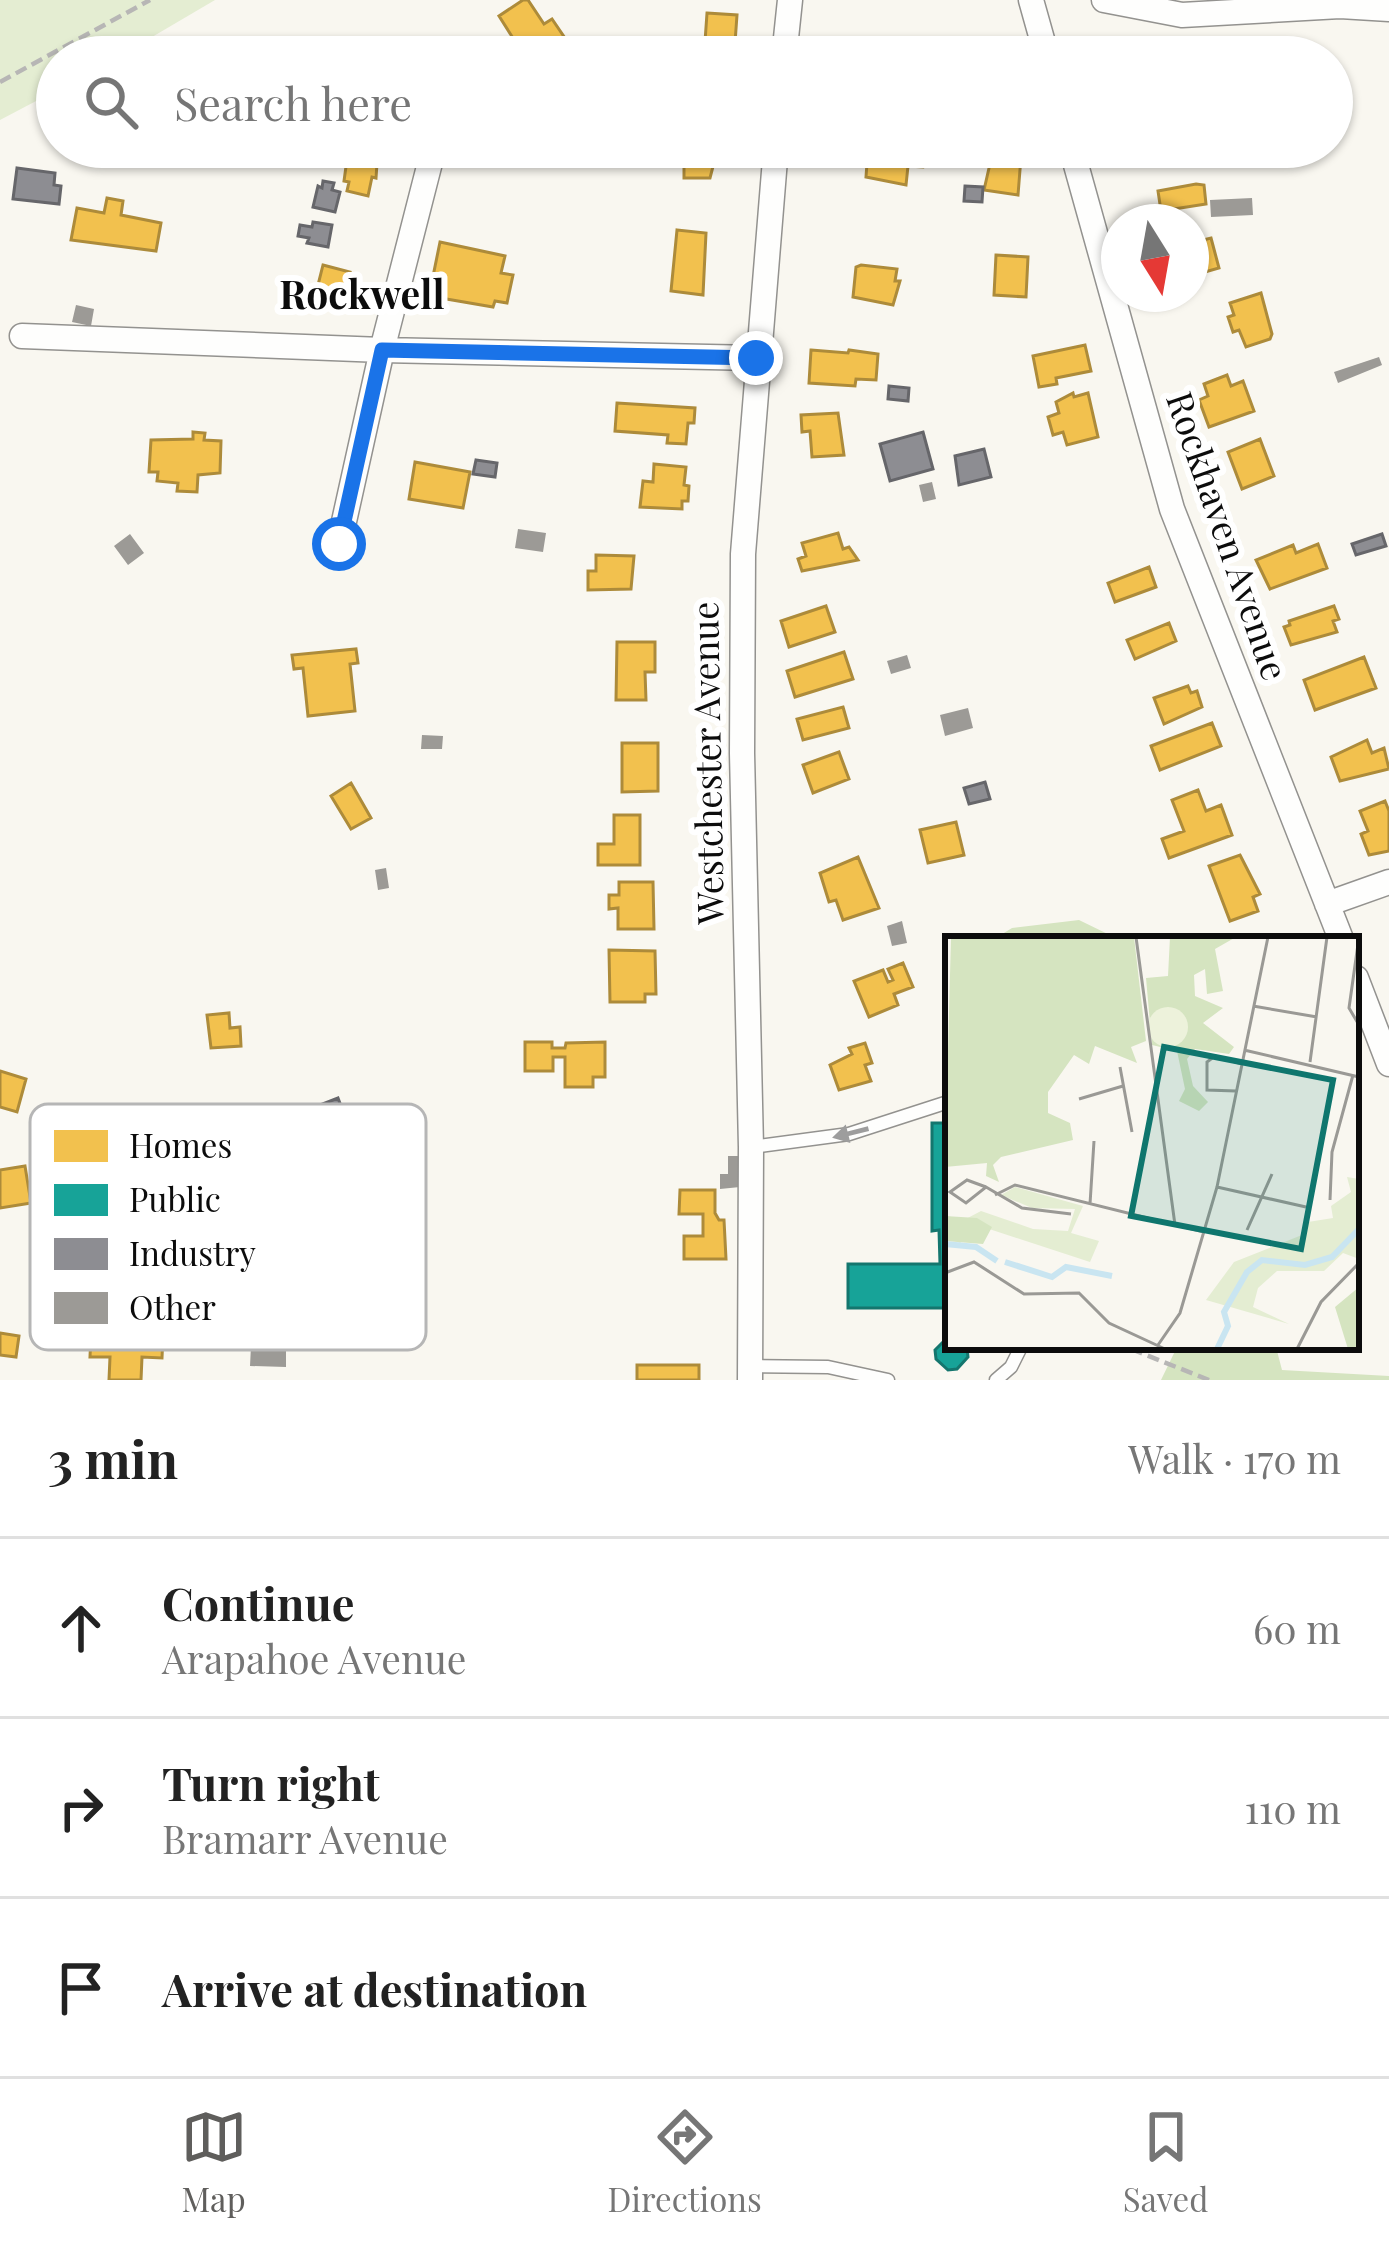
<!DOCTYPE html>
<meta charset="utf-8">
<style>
body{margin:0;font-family:"Playfair Display",serif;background:#f2f2f2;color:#222}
.compass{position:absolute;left:1101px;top:204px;width:108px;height:108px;border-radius:50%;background:#fff;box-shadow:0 3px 9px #0004;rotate:169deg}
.stop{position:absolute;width:36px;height:36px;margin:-27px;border:9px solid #1a73e8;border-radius:50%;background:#fff}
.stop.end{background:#1a73e8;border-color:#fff;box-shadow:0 3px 12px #0008}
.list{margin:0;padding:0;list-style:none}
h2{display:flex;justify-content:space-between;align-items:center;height:156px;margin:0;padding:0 48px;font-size:51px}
h2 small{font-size:39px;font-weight:400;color:#767676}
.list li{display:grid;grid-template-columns:78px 1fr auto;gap:36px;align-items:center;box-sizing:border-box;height:180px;padding:0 48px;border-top:3px solid #e0e0e0}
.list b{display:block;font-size:45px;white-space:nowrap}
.list p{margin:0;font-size:39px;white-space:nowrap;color:#767676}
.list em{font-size:39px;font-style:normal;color:#767676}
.icon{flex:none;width:66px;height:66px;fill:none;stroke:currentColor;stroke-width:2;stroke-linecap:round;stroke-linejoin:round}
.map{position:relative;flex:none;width:1389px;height:1380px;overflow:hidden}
.search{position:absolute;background:#fff;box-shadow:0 3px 9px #0004;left:36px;right:36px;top:36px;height:132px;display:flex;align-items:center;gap:30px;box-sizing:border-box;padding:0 42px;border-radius:66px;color:#767676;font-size:45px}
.sheet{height:696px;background:#fff}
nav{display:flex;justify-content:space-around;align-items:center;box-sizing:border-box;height:168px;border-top:3px solid #e0e0e0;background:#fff;font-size:33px;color:#767676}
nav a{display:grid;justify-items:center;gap:6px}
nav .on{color:#5f5e5c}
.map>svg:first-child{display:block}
</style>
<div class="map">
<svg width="1389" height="1380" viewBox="0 0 1389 1380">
<rect width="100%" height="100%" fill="#f9f7f0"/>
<path fill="#e4edd2" d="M0,0H215L118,57H57V90L0,120Z"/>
<path fill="#d5e4c0" d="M1079,920L1118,939H994L1012,928Z
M1177,1347H1276L1282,1370L1389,1376V1380H1161Z"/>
<path fill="#f2c14e" stroke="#ad8b3a" stroke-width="3" d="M523,0H528L544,24L552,19L571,47L557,57H525L499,16Z
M707,13L737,15L734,57L704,56Z
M887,42L929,52L928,57H885Z
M356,147L378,149L376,178L372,177L368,196L347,191L349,182L344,181L348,152L355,154Z
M684,147H711L710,158L715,159L710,178H684Z
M875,147L907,148L929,147L923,167L908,166L906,185L866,177L868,149Z
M1150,147H1197L1198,156L1182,157L1183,164L1162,166V160L1152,161Z
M992,155L1021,157L1018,195L984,190Z
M1196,184L1204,185L1206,204L1161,211L1158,191Z
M107,198L123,201L121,215L161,223L156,251L71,240L77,208L104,213Z
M677,230L706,233L703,295L671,291Z
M1211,238L1219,268L1191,276V243Z
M440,242L505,256L501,273L513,275L507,303L495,301L493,307L429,296Z
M996,255L1028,257L1026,297L994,295Z
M323,265L350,272L343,302L338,301L336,311L324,308L327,300L318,302L315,297Z
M861,265L897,269L895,281H900L893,305L853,297L856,267Z
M1261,293L1272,334L1270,339L1246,347L1239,330L1233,332L1228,317L1234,315L1230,303Z
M1085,345L1091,371L1056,378L1057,384L1039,387L1033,356Z
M811,350L848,353L849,350L878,354L876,380L856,379L855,386L809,383Z
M1227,375L1231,386L1243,381L1254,411L1209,427L1199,400L1208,396L1204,384Z
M1073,393L1074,397L1088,393L1098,437L1067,445L1063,432L1053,435L1048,417L1059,413L1056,402Z
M617,403L695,408L694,423H688L686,444L667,443L668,435L615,431Z
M838,413L844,455L812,457L810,431L802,432L801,415Z
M193,432L205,433L204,440L221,441L220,473L198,475L197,492L177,491L178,483L157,481L158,472H149L151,440L193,439Z
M1260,439L1274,476L1242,489L1228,452Z
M415,462L470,472L463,508L409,499Z
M654,464L686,467L684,485L689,486L688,501H682V509L640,507L643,481L653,482Z
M838,533L843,549L849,547L858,560L802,571L798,559L806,556L802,543Z
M1318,544L1327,568L1270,589L1256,560L1293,545L1296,553Z
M596,555L634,556L631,589L588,590V571H596Z
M1149,567L1156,587L1115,602L1108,583Z
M826,606L835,632L789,647L781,621Z
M1334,606L1339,619L1333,621L1337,632L1291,645L1284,627L1290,625L1289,621Z
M1169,623L1176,641L1135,659L1127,640Z
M617,642H655V672H645L646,700H616Z
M356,649L358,663L350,664L355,711L308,716L303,668L294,669L292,655Z
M844,652L853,679L795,697L787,671Z
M1364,657L1376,688L1315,710L1304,680Z
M1188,686L1191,693L1197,691L1202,707L1164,724L1154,698Z
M843,707L849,728L803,740L797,719Z
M1212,723L1221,746L1160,770L1151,746Z
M1367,740L1372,753L1384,748L1389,769L1340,781L1331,757Z
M622,743H658V791L622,792Z
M839,752L849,779L813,793L803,765Z
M351,783L371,818L351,829L331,796Z
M1198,790L1206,811L1221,805L1232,835L1169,858L1162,839L1184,831L1172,800Z
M1385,801L1389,811V851L1369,855L1361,834L1368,831L1360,811Z
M614,815H640V865H598V844H614Z
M956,822L964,855L928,863L920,830Z
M1240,855L1260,894L1253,897L1258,911L1230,921L1209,866Z
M858,857L879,908L843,920L836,900L829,902L820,873Z
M619,882H653L654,929H618V908L609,909V895H619Z
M609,950L655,951L656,994H645V1002H610Z
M903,963L913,987L894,994L898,1005L869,1017L854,981L883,970L888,982L893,980L888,969Z
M229,1013L230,1028L240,1027L241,1046L211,1048L207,1015Z
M525,1042H552V1048H565L566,1043L605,1042V1077H593V1087H565V1057H553V1071H525Z
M865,1043L872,1063L865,1065L871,1081L839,1090L830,1065L852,1054L849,1048Z
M0,1071L26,1079L17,1112L0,1107Z
M25,1166L31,1203L0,1208V1170Z
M680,1190H715V1213L719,1220H724L726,1259H684V1236H703V1214H679Z
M97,1322L113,1323V1329H140V1335H163L162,1358L142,1357L141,1380H109L110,1357H90L91,1334H96Z
M0,1333L19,1336L16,1357L0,1355Z
M637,1365H699V1380H637Z"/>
<path fill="#17a398" stroke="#14766e" stroke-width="3" d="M932,1123H948V1308H848V1264H940L939,1230L932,1231Z
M947,1338L948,1347L967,1348L968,1357L957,1369L948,1370L936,1359L935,1350Z"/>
<path fill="#8d8d92" stroke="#66666a" stroke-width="3" d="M17,168L55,173L54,185L61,186L59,204L13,199Z
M323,181L334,183L332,190L340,192L335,212L313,207L318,186L322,188Z
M965,186L983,187L982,202L964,201Z
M313,222L332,225L328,247L307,243L309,238L298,236L300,225L312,227Z
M889,386L909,388L908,401L888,399Z
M923,432L933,469L890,481L880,444Z
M984,449L991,477L959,485L955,456Z
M476,460L497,463L495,477L473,474Z
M1382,534L1386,546L1356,555L1352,544Z
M985,782L990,799L969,804L964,788Z
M338,1098L346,1119L322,1128L315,1107Z"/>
<path fill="#9c9a96" d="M588,40L601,47L596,57H578Z
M1252,198L1253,215L1211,217L1210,200Z
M76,305L94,309L91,326L72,322Z
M1379,357L1382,365L1338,383L1334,372Z
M932,482L936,499L923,502L919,485Z
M518,529L546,533L543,552L515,548Z
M130,534L144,553L128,565L114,546Z
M907,655L911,668L891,674L887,661Z
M968,708L973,728L945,736L940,715Z
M422,735L443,736L442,749H421Z
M386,868L389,888L378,890L375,870Z
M902,921L907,943L892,946L887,926Z
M728,1156H740V1187L720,1189V1174H728Z
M251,1346L286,1347V1367L250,1366Z"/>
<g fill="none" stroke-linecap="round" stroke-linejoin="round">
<g stroke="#93928f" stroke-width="15">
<path id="lane" d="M752,1147L849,1134L948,1102
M751,1366L828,1367L888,1380
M996,1380L1011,1367L1021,1347"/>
</g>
<g stroke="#93928f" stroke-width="27">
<path id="street" d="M1031,0L1047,57
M1104,0L1182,15L1340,6L1389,9
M784,57L790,0
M1071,147L1172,509L1341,939
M22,336L382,350L756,358
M339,544L382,350L434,147
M1327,904L1389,882
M1356,978L1389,1064
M750,1380L751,1147L742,753L743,554L776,147"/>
</g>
<path stroke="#b7b6b5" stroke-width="4.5" stroke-dasharray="12 6" stroke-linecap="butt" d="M0,82L150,0
M1131,1349L1209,1380"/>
<use href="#lane" stroke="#fefefd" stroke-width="12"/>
<use href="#street" stroke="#fefefd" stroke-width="24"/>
</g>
<defs><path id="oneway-solid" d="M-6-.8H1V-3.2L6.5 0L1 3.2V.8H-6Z" transform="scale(3)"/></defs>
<use fill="#9d9d9d" href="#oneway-solid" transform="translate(851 1133) rotate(166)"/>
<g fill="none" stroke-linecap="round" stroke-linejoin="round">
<path stroke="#1a73e8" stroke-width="15" d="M339,544L382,350L756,358"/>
</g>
<g text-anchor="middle" stroke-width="12" stroke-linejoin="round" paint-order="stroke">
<g font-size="36" fill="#0c0c0c" stroke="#fff">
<text transform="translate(1227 536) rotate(71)" y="13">Rockhaven Avenue</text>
<text transform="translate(708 763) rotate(-91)" y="13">Westchester Avenue</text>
</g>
<g font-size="39" font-weight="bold" fill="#0c0c0c" stroke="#fff">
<text x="362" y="309">Rockwell</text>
</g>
</g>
<g transform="translate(945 936)">
<rect width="414" height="414" fill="#f9f7f0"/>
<path d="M402,241L414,243V323L398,317L379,335H332L313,352L308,371L344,388L261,364L289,326L362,297L363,286L388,282L386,270L406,256ZM70,251L138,270L126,297L154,305L145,326L26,287L15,308L0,293V279L17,285L36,275L88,293L123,295L130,273L87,272L56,259Z" fill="#e4edd2"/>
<path d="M6,1H189L201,105L186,111L192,127L150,110L144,128L129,119L103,156V177L125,187L128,204L56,221L48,229L54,246L41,240L42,227L0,231ZM225,1H291L270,13L278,55L262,58L260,33L249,39L250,60L278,72L258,87L289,111L284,118L250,113L242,123L248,150L263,166L254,175L234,165L240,153L232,115L207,109L201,42L223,40ZM0,280L32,282L47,291L38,308L0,305ZM414,351V413H403L390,371Z" fill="#d5e4c0"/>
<path d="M203 91a20 20 0 1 1 40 0a20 20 0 1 1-40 0Z" fill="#edf2db"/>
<path fill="none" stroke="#c9e5f1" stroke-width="6" d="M0,308L31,311L52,325M60,326L107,341L121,331L167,340M272,413L283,390L279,376L302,336L317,324L360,329L387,321L414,293"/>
<path fill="none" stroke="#9a9995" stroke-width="3" d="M191,1L230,289M414,1L404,72L414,89M308,70L372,81M299,114L414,141M365,126L382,1M175,131L187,196M291,155L262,154V126L270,120L297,128M134,163L178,150M41,251L22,244L5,256L21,267L41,251L77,272L126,278M272,251L361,271M50,259L70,249L259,296M385,264L387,216L408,139M145,268L149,205M302,294L327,238M0,337L29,326L79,358L134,357L164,387L220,413M213,409L235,377L272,251L323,1M352,413L376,366L414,327"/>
<path fill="#0f766e" fill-opacity="0.15" stroke="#0f766e" stroke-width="6" d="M219,111L388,144L356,313L186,280Z"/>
<rect width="414" height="414" fill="none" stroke="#0c0c0c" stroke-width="6"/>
</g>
<rect x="30" y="1104" width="396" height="246" rx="18" fill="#fff" stroke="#b6b6b6" stroke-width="3"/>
<rect x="54" y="1130" width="54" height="32" fill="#f2c14e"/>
<rect x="54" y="1184" width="54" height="32" fill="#17a398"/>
<rect x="54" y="1238" width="54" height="32" fill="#8d8d92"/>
<rect x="54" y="1292" width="54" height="32" fill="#9c9a96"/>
<g font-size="33" fill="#0c0c0c">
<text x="129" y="1158">Homes</text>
<text x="129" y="1212">Public</text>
<text x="129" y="1266">Industry</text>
<text x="129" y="1320">Other</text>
</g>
</svg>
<svg class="compass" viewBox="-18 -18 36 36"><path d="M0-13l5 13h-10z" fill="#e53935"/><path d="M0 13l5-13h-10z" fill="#767676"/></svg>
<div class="stop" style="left:339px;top:544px"></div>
<div class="stop end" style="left:756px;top:358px"></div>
<div class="search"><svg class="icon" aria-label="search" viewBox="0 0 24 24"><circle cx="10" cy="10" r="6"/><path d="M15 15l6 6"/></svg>Search here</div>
</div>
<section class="sheet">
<h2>3 min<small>Walk · 170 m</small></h2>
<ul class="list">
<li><svg class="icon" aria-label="ahead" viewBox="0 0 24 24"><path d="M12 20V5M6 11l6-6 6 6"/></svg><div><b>Continue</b><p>Arapahoe Avenue</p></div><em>60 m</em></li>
<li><svg class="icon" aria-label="right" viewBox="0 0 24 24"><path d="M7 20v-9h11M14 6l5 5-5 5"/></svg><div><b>Turn right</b><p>Bramarr Avenue</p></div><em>110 m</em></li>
<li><svg class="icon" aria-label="arrive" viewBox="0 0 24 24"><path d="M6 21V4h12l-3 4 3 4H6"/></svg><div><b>Arrive at destination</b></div></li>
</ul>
</section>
<nav>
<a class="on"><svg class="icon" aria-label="map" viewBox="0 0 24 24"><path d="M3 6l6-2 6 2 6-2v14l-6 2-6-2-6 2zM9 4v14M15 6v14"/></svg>Map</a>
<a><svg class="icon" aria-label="directions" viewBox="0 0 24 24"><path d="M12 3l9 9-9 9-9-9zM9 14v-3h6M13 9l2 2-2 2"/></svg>Directions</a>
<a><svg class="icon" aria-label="saved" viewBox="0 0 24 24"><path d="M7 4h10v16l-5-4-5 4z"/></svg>Saved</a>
</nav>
